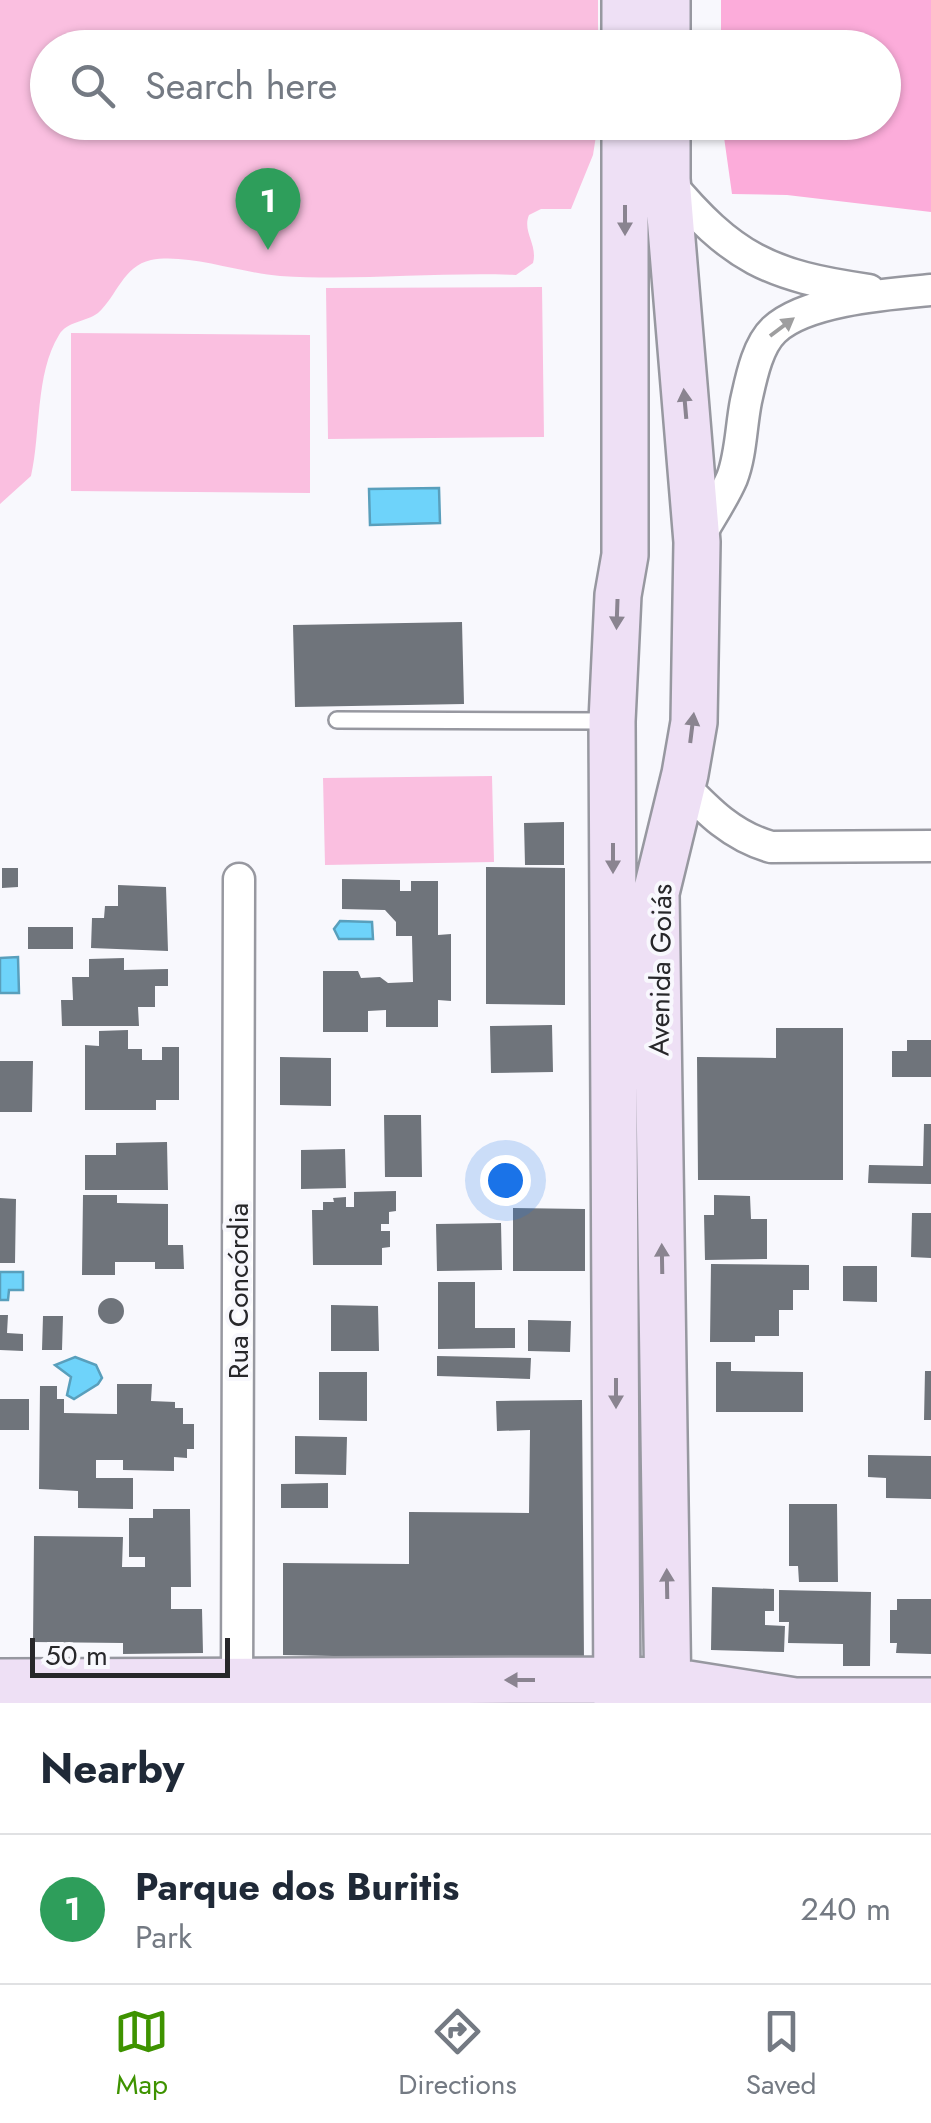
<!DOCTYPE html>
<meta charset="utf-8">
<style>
body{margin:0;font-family:Jost,sans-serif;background:#f6f6f7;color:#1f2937}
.scale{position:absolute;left:30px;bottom:25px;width:200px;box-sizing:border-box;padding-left:10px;border:5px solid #27272a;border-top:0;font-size:28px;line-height:35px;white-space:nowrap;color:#27272a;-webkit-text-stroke:8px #f8f8fd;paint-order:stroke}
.you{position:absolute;left:505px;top:1180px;width:35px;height:35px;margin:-25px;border:8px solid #fff;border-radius:50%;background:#1a73e8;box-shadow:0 0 0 15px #1a73e833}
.badge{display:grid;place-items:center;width:65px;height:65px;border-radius:50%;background:#3e9300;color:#fff;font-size:32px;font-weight:700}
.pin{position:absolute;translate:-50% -82px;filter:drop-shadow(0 2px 5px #0008)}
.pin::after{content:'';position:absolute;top:52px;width:35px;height:30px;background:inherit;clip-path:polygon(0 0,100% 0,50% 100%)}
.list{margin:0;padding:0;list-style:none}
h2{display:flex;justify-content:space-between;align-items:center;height:130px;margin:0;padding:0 40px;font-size:42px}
h2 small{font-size:32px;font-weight:400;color:#747a83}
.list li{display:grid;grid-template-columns:65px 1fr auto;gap:30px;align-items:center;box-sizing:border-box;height:150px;padding:0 40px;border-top:2px solid #e0e1e3}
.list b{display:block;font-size:38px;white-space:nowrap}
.list p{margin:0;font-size:32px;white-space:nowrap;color:#747a83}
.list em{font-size:32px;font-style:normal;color:#747a83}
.icon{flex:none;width:55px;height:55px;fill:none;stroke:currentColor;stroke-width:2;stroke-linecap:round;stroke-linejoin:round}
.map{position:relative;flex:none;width:931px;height:1703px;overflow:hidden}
.search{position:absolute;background:#fff;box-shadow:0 2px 8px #0004;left:30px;right:30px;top:30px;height:110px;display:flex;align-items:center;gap:25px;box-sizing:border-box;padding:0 35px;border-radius:55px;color:#747a83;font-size:38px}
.sheet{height:280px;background:#fff}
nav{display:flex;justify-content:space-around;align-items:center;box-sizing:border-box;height:140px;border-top:2px solid #e0e1e3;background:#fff;font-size:28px;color:#747a83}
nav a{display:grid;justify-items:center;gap:5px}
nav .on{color:#3e9300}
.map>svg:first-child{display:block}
</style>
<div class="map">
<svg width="931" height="1703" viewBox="0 0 931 1703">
<rect width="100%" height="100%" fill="#f8f8fd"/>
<path fill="#fabfe0" d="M0,0H598V47L48,48V122L598,123L593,155L571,209H541L529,215C522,232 538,244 533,263L516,275C437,272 358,281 280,276C241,273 187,253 151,260C123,266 117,296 98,313C86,322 67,321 59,335C35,374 41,433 31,476L0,504Z
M542,287L544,437L328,439L326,288Z
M71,333L310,335V493L71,491Z
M492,776L494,862L325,865L323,778Z"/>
<path fill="#fcacda" d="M721,0H931V212L787,195L732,194L722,123L884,122V48L721,47Z"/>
<path fill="#6ed3fa" stroke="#599fbc" stroke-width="2.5" d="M439,488L440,523L370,525L369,489Z
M340,921L372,922L373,939H339L334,929Z
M18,957L19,993H0V958Z
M0,1272H23V1290H9L8,1300H0Z
M75,1357L96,1365L102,1378L98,1384L74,1399L67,1395L71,1377L55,1365Z"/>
<path fill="#6f747b" d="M462,622L464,704L295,707L293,625Z
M564,822V865H525L524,823Z
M486,867L565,868V1005L486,1004Z
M2,868H18V887L2,888Z
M342,879L400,880V891H411V881H438V935L451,934V1001L438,1000V1027H386V1010L368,1011V1032H323V971H358L361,978L380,977L388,983L413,982L412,936H396V922L385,910L342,909Z
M118,885L166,887L168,951L91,948L92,918H104L105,906H118Z
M28,927H73V949H28Z
M124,958V970L168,969V986H155V1007H138L139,1026H62L61,1000H73L72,977H89V959Z
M552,1025L553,1072L491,1073L490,1026Z
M776,1028H843V1180H698L697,1057L776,1058Z
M128,1030V1049H142V1060H162V1047H179V1100H156V1110H85V1045L99,1046V1031Z
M907,1040H931V1077H892V1051H907Z
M280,1057L331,1058V1106L280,1105Z
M0,1061H33L32,1112H0Z
M384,1115H421L422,1177H385Z
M924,1124H931V1184L868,1183L869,1165L923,1166Z
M167,1142L168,1190H85V1155H116V1143Z
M345,1149L346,1188L301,1189V1150Z
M396,1191V1211L389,1212V1224H381V1231H390V1247L382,1248V1265H313L312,1210H323V1202H334L333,1198L346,1197V1207H354V1192Z
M83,1195H117V1203L168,1204V1245H183L184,1269H155V1262H115V1275H82Z
M714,1195L750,1196L751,1219H767V1259L705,1260L704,1215H714Z
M0,1198L16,1199L15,1263H0Z
M513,1208L585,1209V1271H513Z
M912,1213H931V1258L911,1257Z
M501,1223L502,1270L437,1271L436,1224Z
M711,1264L809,1265V1290H793V1310H779V1336H755V1342H710Z
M843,1266H877V1302L843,1301Z
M438,1282H475V1328H515V1348L438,1349Z
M98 1311a13 13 0 1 1 26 0a13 13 0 1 1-26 0Z
M331,1305L378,1306L379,1351H331Z
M0,1315H8L7,1333L23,1334V1351L0,1350Z
M43,1316H63L62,1350H42Z
M528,1320L571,1321L570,1352L528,1351Z
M437,1356L531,1358L530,1379L437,1376Z
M716,1362H731V1371L803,1372V1412H716Z
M925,1371H931V1420H924Z
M319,1372H367V1421L319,1420Z
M117,1384H152L151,1401L175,1402V1408H183V1424H194V1449H187V1458L174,1457V1471L123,1470V1460H96V1478H133V1509L78,1508V1491L39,1489L40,1386H57V1399H64V1413L117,1414Z
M0,1399H29V1430H0Z
M582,1400L584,1661L283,1655V1563L409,1564V1512L529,1513L530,1430L497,1431L496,1401Z
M295,1436L347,1437L346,1475L295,1474Z
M868,1455L931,1456V1499L886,1498V1478L868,1477Z
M328,1483V1508H281V1484Z
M789,1504H837L838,1582H799L798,1566H789Z
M153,1509H190L191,1587H171V1609H202L203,1653L123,1654V1643L33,1642L34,1536L123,1537L122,1567H145V1557H129V1518H153Z
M712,1587L774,1589V1611H765V1625L785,1626L784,1652L711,1650Z
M779,1590L871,1592L870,1666H843V1644L788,1643L789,1622H779Z
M897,1599H931V1654L896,1653L897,1643H890V1610H897Z"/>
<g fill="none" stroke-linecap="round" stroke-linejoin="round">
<g stroke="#9798a0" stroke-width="20">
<path id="lane" d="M337,720L608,721"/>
</g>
<g stroke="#9798a0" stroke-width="35">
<path id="street" d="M667,180C732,258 769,276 869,290
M698,539C709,519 723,499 732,478C741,455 741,426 746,401C751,379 757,346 774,330C806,300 888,294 931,290
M681,783C708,811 732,836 771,847L931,846
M237,1700L239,879"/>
</g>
<g stroke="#9798a0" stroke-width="50">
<path id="secondary" d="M625,0V48
M667,0V48
M667,122V179L697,542L694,722L685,774L656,893L668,1703
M0,1682L618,1680L669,1681L795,1701H931
M617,1703L612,721L618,595L625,555V122"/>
</g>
<use href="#lane" stroke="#fff" stroke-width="15"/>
<use href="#street" stroke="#fff" stroke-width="30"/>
<use href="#secondary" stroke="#eee0f5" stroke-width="45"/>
</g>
<defs><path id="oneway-solid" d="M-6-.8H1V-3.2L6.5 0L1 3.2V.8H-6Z" transform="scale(2.5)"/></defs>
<g fill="#8a8490">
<use href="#oneway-solid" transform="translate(625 220) rotate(90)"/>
<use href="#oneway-solid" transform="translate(685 404) rotate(-95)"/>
<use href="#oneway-solid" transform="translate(617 614) rotate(92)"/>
<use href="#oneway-solid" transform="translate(692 728) rotate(-83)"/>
<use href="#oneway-solid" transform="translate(613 858) rotate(90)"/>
<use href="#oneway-solid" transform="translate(662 1259) rotate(-91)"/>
<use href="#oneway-solid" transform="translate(616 1393) rotate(90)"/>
<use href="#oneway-solid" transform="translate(667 1584) rotate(-91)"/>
<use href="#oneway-solid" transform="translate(520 1680) rotate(180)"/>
</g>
<use fill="#9e9e9f" href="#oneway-solid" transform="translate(782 327) rotate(-37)"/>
<g text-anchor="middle" stroke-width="8" stroke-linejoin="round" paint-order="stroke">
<g font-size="28" fill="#27272a" stroke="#f8f8fd">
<text transform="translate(660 970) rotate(-89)" y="10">Avenida Goiás</text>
<text transform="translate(238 1291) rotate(-90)" y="10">Rua Concórdia</text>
</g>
</g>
</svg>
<div class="scale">50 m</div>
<div class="you"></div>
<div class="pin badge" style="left:268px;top:250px;background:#2e9e5b">1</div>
<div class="search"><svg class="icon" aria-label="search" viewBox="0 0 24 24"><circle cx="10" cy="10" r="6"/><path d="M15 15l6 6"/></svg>Search here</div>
</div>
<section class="sheet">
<h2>Nearby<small></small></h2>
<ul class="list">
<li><span class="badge" style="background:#2e9e5b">1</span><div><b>Parque dos Buritis</b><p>Park</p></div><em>240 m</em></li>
</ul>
</section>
<nav>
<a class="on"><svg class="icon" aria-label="map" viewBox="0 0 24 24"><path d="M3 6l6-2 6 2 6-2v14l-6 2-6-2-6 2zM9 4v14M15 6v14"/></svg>Map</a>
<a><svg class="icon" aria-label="directions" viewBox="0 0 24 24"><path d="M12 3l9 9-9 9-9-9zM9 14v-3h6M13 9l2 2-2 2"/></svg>Directions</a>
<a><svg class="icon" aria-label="saved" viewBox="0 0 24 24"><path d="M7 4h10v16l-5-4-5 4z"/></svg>Saved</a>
</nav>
